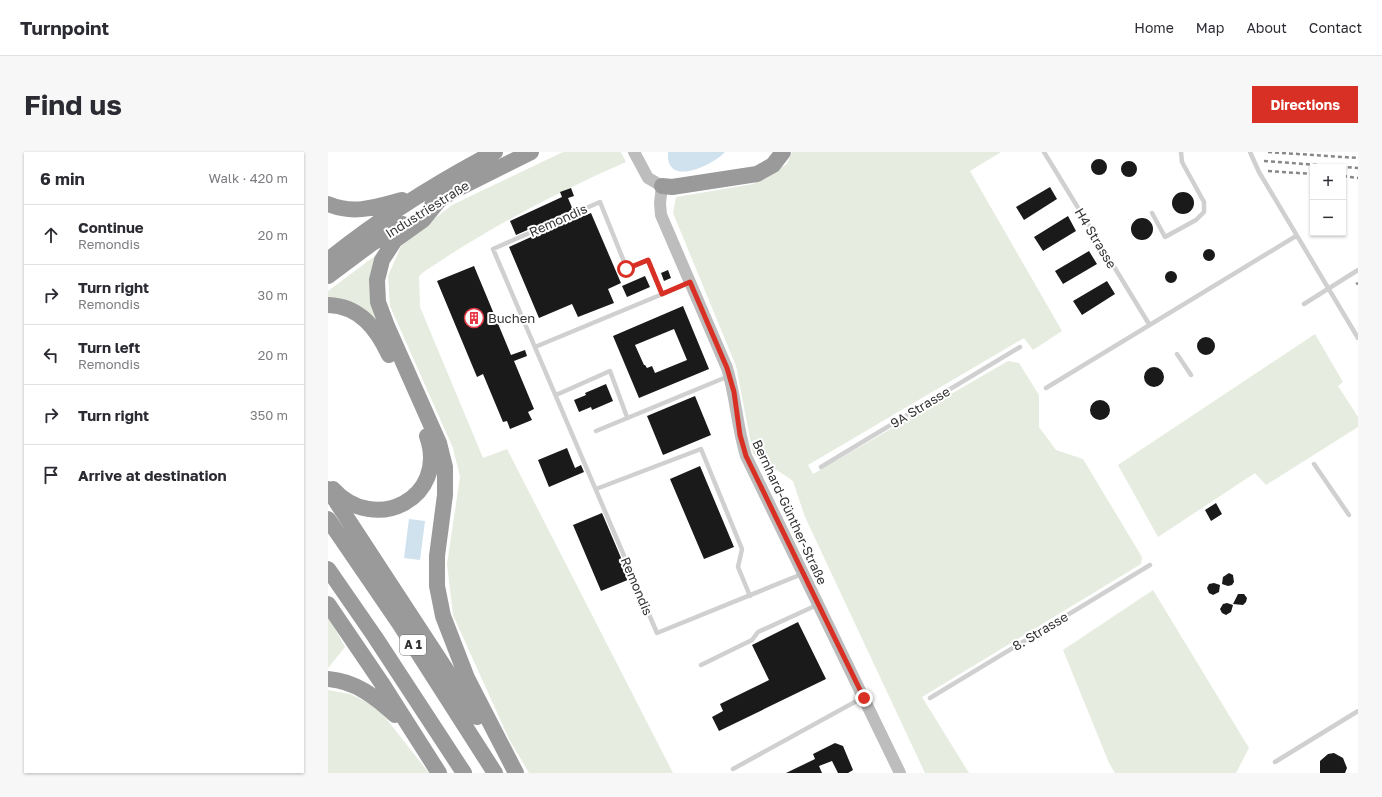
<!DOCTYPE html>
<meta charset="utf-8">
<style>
body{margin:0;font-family:"Golos Text",sans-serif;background:#f7f7f7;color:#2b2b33}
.controls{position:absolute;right:12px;top:12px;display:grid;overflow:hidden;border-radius:0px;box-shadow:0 1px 3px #0004}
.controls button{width:36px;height:36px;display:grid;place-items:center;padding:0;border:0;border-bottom:1px solid #e1e1e2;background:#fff;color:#2b2b33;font:20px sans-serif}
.stop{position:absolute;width:12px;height:12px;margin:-9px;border:3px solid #d93025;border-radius:50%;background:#fff}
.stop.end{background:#d93025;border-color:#fff;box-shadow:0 1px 4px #0008}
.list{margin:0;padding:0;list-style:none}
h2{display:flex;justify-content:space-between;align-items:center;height:52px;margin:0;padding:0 16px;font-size:17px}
h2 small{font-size:13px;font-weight:400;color:#7c7c81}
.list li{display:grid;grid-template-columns:26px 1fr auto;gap:12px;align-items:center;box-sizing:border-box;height:60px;padding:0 16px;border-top:1px solid #e1e1e2}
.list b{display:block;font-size:15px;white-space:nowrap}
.list p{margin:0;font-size:13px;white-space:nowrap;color:#7c7c81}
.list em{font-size:13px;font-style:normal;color:#7c7c81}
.icon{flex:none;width:22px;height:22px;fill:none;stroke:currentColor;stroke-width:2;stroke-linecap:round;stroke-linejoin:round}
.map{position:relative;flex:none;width:1030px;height:621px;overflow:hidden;border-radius:0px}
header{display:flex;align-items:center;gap:24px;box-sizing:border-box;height:56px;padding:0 20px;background:#fff;border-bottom:1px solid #e1e1e2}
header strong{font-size:19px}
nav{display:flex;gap:22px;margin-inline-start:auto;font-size:14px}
.intro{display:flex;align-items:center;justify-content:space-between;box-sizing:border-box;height:96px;padding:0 24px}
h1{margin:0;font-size:28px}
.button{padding:10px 18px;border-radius:0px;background:#d93025;color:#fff;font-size:14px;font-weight:700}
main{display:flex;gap:24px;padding:0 24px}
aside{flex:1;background:#fff;border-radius:0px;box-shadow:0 1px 3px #0004}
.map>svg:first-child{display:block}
</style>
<header>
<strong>Turnpoint</strong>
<nav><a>Home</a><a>Map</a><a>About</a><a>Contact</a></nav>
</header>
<div class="intro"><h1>Find us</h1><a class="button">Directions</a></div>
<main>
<aside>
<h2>6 min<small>Walk · 420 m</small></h2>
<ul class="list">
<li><svg class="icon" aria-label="ahead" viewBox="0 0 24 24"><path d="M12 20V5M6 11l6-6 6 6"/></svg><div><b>Continue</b><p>Remondis</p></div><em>20 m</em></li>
<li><svg class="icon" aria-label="right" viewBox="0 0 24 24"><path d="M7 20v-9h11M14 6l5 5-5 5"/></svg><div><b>Turn right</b><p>Remondis</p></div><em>30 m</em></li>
<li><svg class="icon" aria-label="left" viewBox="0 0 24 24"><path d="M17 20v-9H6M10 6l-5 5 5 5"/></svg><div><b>Turn left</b><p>Remondis</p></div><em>20 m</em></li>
<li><svg class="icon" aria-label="right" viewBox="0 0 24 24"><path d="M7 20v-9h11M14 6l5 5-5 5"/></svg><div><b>Turn right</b></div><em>350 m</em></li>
<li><svg class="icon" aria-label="arrive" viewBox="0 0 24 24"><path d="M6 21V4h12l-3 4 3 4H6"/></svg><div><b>Arrive at destination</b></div></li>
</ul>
</aside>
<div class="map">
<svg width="1030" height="621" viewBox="0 0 1030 621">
<rect width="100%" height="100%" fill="#fff"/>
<path fill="#e6ecdf" d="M235,0H293L298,10C227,41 161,76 97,119L91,124L92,155L155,306L179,297L345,621H201L181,587L125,463L119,412L132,325L125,296L62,154L60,124L74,92L124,53Z
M464,0H673L642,19L734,179L705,198L696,186L480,313L485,322L680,209L691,211L711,243V275L728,298L755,307L814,405L813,412L594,545L641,621H597L477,365L465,329L425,302L408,214L345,61L348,45L425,32L459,12Z
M55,98L56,183L0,147V139Z
M987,182L1015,230L1010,234L1030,265V275L938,333L927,321L830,385L790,313Z
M825,438L921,596L908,621H787L781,611L735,498Z
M0,464L17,495L0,516Z
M0,538L22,542L49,555L101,621H0Z"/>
<path fill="#cfe2ee" d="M340,0H397C384,14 337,36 340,0Z
M81,367L97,369L92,408L76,406Z"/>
<path fill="#1a1a1a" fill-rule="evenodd" d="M763 15a8 8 0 1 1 16 0a8 8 0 1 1-16 0Z
M793 17a8 8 0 1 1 16 0a8 8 0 1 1-16 0Z
M722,35L729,47L696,68L688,55Z
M243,36L246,44L240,46L245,58L188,83L182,69L234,45L232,40Z
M844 51a11 11 0 1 1 22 0a11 11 0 1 1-22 0Z
M263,61L293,131L280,137L286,151L250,165L244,152L211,166L181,95L247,65L248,67Z
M740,64L748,79L715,99L706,85Z
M803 77a11 11 0 1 1 22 0a11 11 0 1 1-22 0Z
M875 103a6 6 0 1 1 12 0a6 6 0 1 1-12 0Z
M761,99L769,112L735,132L727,119Z
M146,114L183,203L197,198L199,204L186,209L206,257L200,260L204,268L182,277L179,269L175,270L155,222L149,225L109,129Z
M340,118L343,126L336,129L333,121Z
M837 125a6 6 0 1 1 12 0a6 6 0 1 1-12 0Z
M317,124L322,135L299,145L294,134Z
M779,129L787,142L754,163L745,149Z
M355,154L381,217L311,246L285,184ZM346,177L359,208L327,221L324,214L319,216L317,213H316L307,193Z
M869 194a9 9 0 1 1 18 0a9 9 0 1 1-18 0Z
M816 225a10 10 0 1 1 20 0a10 10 0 1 1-20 0Z
M278,232L285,249L264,258L263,255L251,260L246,248L258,243L257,241Z
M367,244L383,283L335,303L319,264Z
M762 258a10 10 0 1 1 20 0a10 10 0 1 1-20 0Z
M239,296L247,316L253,313L256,320L221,335L210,308Z
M372,314L406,395L376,407L342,327Z
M888,351L894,362L883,369L877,358Z
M274,361L302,427L273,439L245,373Z
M901,421L905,423L906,430L904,433L900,434L894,432L895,425Z
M886,431L892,433L891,440L885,443L881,441L879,436L881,432Z
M910,442H916L919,446L918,450L915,453L905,452Z
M899,451L905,453L903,460L898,463L894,461L892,457L895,452Z
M470,470L498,527L391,579L384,565L395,559L392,552L441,528L424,493Z
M507,591L515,594L525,618L520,621H510L504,609L491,614L494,621H458L487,607L485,602Z
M1006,601L1015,606L1019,616L1017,621H992V609L1000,602Z"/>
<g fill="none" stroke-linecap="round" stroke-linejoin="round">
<path stroke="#d0d0d0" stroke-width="4.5" d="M716,0L821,172
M922,0L931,20L1030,186
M824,61L837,85L868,68L876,60V50L854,10L853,0
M334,142L320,108L299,117L272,50L165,97L329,481L474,422
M976,152L1030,118
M207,195L361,131
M849,202L863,223
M718,236L968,84
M228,243L282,219L299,265
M268,279L401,224
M986,312L1021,363
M493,315L692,195
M268,337L373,297L414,397L410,415L422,444
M373,513L424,488L430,480L489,453
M602,546L822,413
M947,610L1030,559
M405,617L534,546"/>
<path stroke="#bdbdbd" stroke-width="12" d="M306,0L320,26L334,34L332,51L333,63L399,216C408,245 409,275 418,304L572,621"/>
<path stroke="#9a9a9a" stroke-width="16" d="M334,34L344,35L429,22L445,13L455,0
M113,46L95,68L67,88L54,108L49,128L50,150L59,174L111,291L117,315V343L109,404V434L115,464L139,526L188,621
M0,52C26,63 48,55 74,48
M104,53L125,39L203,0
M0,108C52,66 108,31 167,0
M0,124L43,92L75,72
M0,153C32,154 49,177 61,203
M0,337L149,565
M5,337C46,383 121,347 99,284
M0,367L71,471L167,621
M0,417L47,485L136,621
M0,452L55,533L111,621
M0,527C27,529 48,545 67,563"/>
<path stroke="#888" stroke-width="2.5" stroke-dasharray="4 3" stroke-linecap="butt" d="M940,0L1030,6
M936,9L1030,16
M940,19L985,22
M1015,24L1030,26
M1028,132L1030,131"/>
</g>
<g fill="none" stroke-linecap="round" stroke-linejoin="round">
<path stroke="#d93025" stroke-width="5" d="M298,117L320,108L334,142L362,130L399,216L406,240L412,283L418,304L536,546"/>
</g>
<defs>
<g id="building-ring" transform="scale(1)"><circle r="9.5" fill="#fff" stroke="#e63946" stroke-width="1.5"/><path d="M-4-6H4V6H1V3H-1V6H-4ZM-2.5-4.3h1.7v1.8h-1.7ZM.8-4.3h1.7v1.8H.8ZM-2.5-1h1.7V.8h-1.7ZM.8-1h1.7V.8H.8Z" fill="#e63946"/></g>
</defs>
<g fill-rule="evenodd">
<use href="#building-ring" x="146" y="166"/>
</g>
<g text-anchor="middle" stroke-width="4" stroke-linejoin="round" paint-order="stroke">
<rect fill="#fff" stroke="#707070" stroke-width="1" x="72" y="483" width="26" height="20" rx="3"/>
<g font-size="12" font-weight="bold" fill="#333">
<text x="85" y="497">A 1</text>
</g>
<g font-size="13" fill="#333" stroke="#fff">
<text transform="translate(99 57) rotate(-32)" y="5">Industriestraße</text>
<text transform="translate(230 68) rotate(-24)" y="5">Remondis</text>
<text transform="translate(768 86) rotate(59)" y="5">H4 Strasse</text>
<text transform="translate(592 255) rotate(-31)" y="5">9A Strasse</text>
<text transform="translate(462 360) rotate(65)" y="5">Bernhard-Günther-Straße</text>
<text transform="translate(309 434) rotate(67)" y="5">Remondis</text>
<text transform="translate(712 479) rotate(-31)" y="5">8. Strasse</text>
</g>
<g font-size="13" fill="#333" stroke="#fff" text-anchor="start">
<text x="160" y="171">Buchen</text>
</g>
</g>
</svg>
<div class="controls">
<button>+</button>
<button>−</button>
</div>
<div class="stop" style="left:298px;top:117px"></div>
<div class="stop end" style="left:536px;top:546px"></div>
</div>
</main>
